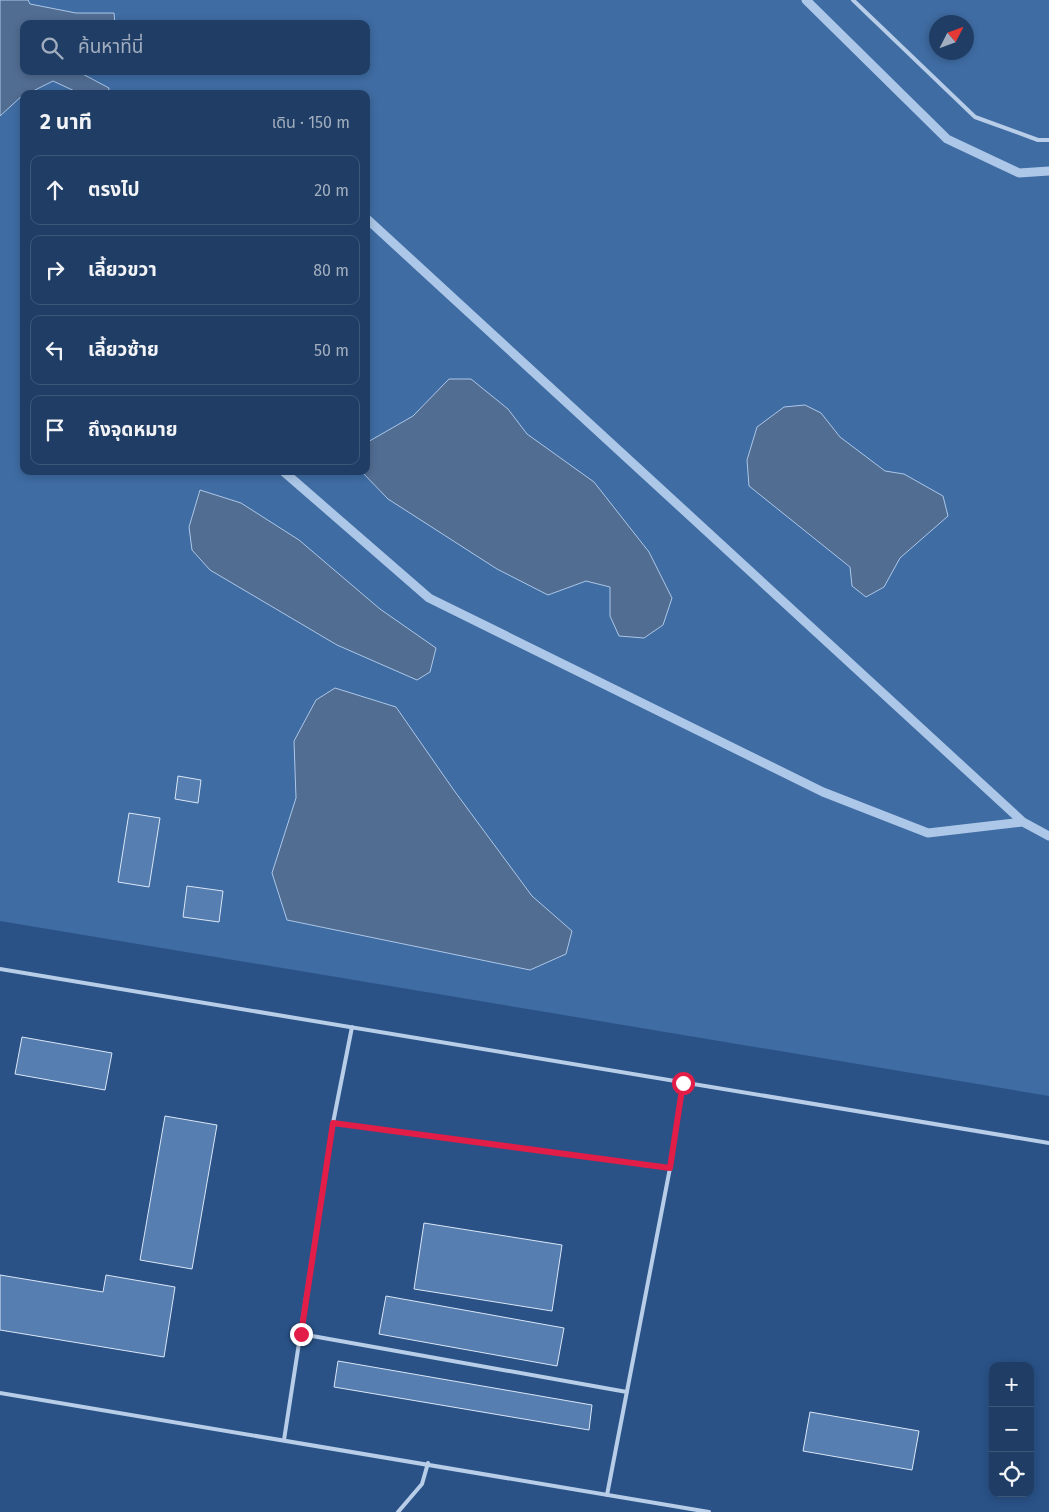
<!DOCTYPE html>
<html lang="th">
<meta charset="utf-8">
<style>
body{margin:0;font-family:"Fira Sans","Noto Sans Thai",sans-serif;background:#28456b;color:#f1f3f6}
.controls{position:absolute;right:15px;bottom:15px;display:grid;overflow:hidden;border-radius:10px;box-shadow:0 2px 8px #0003}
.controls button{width:45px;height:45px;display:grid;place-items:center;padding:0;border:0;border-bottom:1px solid #3d5779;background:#203e65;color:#f1f3f6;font:25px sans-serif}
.compass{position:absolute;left:929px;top:15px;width:45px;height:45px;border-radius:50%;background:#203e65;box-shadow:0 2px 8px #0003;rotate:48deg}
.stop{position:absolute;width:15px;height:15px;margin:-11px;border:4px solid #e11d48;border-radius:50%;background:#fff}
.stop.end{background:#e11d48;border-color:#fff;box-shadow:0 1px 5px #0008}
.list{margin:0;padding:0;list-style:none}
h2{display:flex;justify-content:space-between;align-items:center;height:65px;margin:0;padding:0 20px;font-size:21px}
h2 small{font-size:16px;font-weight:400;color:#a2aebf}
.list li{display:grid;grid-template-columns:32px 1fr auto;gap:15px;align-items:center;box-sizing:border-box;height:70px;margin:0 10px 10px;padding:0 10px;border:1px solid #3d5779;border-radius:10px}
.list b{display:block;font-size:19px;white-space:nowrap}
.list em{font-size:16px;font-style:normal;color:#a2aebf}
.icon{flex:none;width:28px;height:28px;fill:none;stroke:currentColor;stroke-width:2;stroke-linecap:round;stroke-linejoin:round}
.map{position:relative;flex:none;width:1049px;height:1512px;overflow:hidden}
.search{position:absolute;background:#203e65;box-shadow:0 2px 8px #0003;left:20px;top:20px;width:350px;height:55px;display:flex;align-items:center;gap:12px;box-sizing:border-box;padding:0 18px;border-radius:10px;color:#a2aebf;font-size:19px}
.panel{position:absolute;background:#203e65;box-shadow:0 2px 8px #0003;left:20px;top:90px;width:350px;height:385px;border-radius:10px}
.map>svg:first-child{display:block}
</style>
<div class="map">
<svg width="1049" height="1512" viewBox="0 0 1049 1512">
<rect width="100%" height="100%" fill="#2a5287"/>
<path fill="#3f6ca3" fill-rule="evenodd" d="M0,0H1049V1096L0,921ZM936,22H966V52H936ZM24,24H366V71H24ZM24,94H366V471H24Z"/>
<path fill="#516d92" stroke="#acc7e8" d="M0,0H28L30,4L76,13H114L115,24H24V71H77L109,88L108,94H81L53,81L27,94H24L0,116Z
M449,379H471L508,409L527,434L594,482L649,552L672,598L663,625L644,638L619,636L610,616V587L586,581L548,595L497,569L388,499L362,472L366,471V443L413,416Z
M805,405L821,413L840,437L885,471L904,474L943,496L948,516L900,558L884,587L866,597L852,586L850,567L749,486L747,460L757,427L784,407Z
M200,490L241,503L299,540L380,609L436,648L430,672L417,680L337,645L210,570L192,550L189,527Z
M335,688L396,707L453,789L532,896L572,931L566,954L530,970L287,920L272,873L296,798L294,741L316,700Z"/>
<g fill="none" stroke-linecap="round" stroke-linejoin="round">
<path stroke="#acc7e8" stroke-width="9" d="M806,0L947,139L1019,173L1049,171
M366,218L1023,822L1049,836
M283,471L429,598L823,792L928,833L1023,822"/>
</g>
<path fill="#567eb0" stroke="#dae7f6" d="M178,776L201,780L198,803L175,799Z
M129,813L160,818L149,887L118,882Z
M187,886L223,891L219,922L183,917Z
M22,1037L112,1053L105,1090L15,1074Z
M165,1116L217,1125L192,1269L140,1260Z
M424,1223L562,1245L552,1311L414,1289Z
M0,1275L103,1292L106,1275L175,1287L164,1357L0,1330Z
M386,1296L564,1328L557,1366L379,1334Z
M338,1361L592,1405L589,1430L334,1387Z
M810,1412L919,1431L912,1470L803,1451Z"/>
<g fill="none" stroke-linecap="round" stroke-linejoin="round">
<path stroke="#b7cde8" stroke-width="4" d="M853,0L975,117L1038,140H1049
M0,969L1049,1143
M333,1123L670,1168
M301,1334L627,1392
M0,1393L709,1512
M284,1440L333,1123L352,1027
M607,1495L670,1168L683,1083
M398,1512L422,1484L428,1463"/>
</g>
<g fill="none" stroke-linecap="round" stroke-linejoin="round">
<path stroke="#e11d48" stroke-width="6" d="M301,1334L333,1123L670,1168L683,1083"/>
</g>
</svg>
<div class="controls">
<button>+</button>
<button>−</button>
<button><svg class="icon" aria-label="locate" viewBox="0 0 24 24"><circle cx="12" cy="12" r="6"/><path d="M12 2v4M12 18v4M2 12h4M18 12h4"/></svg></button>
</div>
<svg class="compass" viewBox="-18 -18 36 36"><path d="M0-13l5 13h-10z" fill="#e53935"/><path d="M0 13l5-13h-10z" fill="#a2aebf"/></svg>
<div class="stop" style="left:683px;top:1083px"></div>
<div class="stop end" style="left:301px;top:1334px"></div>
<div class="search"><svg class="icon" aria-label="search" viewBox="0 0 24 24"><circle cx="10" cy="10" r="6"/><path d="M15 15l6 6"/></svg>ค้นหาที่นี่</div>
<section class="panel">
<h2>2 นาที<small>เดิน · 150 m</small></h2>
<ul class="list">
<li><svg class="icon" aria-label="ahead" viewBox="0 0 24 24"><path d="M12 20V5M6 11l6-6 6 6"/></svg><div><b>ตรงไป</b></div><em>20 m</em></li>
<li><svg class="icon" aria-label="right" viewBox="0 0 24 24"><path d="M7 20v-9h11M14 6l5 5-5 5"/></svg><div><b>เลี้ยวขวา</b></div><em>80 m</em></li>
<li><svg class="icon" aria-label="left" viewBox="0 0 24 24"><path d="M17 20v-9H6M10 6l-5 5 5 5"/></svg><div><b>เลี้ยวซ้าย</b></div><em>50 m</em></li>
<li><svg class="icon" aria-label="arrive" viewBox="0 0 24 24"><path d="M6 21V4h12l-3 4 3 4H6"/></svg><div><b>ถึงจุดหมาย</b></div></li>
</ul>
</section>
</div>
